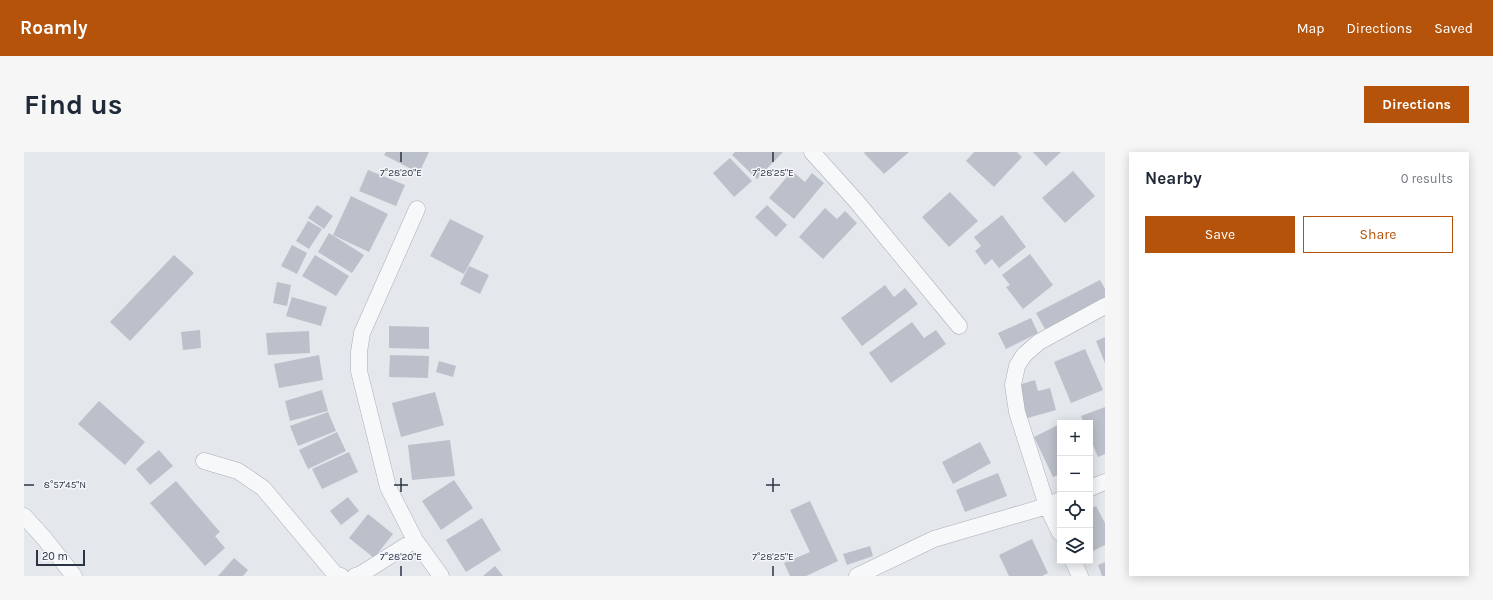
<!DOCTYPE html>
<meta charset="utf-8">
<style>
body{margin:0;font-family:Karla,sans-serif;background:#f6f6f7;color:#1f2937}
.controls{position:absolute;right:12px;bottom:12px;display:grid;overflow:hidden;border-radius:0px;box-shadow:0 2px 10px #0003}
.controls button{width:36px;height:36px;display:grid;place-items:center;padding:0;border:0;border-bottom:1px solid #e0e1e3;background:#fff;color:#1f2937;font:20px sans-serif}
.scale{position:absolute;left:12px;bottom:10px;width:49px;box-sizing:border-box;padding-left:4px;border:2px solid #2b3445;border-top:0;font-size:11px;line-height:14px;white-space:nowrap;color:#2b3445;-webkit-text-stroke:3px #f4f6f9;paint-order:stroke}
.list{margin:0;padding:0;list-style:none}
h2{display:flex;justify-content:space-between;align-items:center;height:52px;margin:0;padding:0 16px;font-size:17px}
h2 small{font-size:13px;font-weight:400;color:#747a83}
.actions{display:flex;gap:8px;padding:12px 16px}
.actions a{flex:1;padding:9px 0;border:1px solid #b45309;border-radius:0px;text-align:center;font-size:14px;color:#b45309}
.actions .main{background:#b45309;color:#fff}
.icon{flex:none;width:22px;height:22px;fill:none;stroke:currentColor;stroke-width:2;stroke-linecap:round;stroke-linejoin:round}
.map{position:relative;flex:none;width:1081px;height:424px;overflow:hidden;border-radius:0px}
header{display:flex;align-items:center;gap:24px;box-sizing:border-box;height:56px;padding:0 20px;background:#b45309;color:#fff}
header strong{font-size:19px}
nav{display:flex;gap:22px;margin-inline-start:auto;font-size:14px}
.intro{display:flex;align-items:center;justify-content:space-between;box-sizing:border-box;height:96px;padding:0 24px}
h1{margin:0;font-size:28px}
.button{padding:10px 18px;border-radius:0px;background:#b45309;color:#fff;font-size:14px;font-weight:700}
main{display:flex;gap:24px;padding:0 24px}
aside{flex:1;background:#fff;border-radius:0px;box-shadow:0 2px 10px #0003}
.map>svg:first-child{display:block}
</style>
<header>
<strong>Roamly</strong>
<nav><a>Map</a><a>Directions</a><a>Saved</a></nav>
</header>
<div class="intro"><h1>Find us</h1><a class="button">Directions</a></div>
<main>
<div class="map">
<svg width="1081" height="424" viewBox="0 0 1081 424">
<rect width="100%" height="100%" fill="#e4e7ec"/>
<path fill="#bbc0ca" d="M362,0H405L395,21L360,3Z
M711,0H759L733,27L708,3Z
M841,0H885L860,22L840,1Z
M950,0H993L998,5L970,35L942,9Z
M1009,0H1037L1022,14Z
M706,6L728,29L710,45L689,21Z
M344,18L381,33L372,54L335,39Z
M768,19L781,30L788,21L800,31L770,67L745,46Z
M1049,19L1071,44L1041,71L1018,46Z
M926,40L954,69L925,95L898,65Z
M327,44L364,62L345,100L309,83Z
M293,53L309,64L300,77L284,66Z
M743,53L763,73L752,85L731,65Z
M801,56L813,67L821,59L833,71L799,107L775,85Z
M978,63L1002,95L975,116L968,107L961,113L951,99L957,94L950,85Z
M426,67L460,84L440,122L406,104Z
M284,69L298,77L285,97L272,89Z
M305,81L340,103L328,121L294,100Z
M268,93L283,101L273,122L257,114Z
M1006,102L1029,133L999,157L982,135L986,133L978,123Z
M150,103L170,121L106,189L86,170Z
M291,103L325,124L312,144L278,124Z
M445,114L465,123L456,142L436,132Z
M1076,128L1081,137V145L1021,177L1012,161Z
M253,130L267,133L263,154L249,151Z
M861,133L870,145L881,136L894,152L838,194L817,166Z
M268,145L303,155L297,174L262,164Z
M1007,166L1014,181L982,197L974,181Z
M888,170L900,186L912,178L922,192L867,231L845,201Z
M365,174L405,175V197L365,196Z
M176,178L177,196L159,198L157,180Z
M285,179L286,201L244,203L242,181Z
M1081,185V211L1072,189Z
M1061,197L1079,238L1047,251L1030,210Z
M295,203L299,228L255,236L250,212Z
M366,203L405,204L404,226L365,225Z
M415,209L432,214L429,225L412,220Z
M1011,228L1014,239L1026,236L1032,258L1000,267L991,234Z
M298,238L304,259L266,269L261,249Z
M411,240L420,273L377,285L368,251Z
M75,249L121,290L101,313L54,272Z
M1081,255V302L1074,305L1066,286V271H1060L1057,264Z
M304,260L312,279L274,294L266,274Z
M1036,272V322L1029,325L1010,285Z
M313,280L322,299L284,317L275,298Z
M426,288L431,324L388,328L384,293Z
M956,290L967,311L929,332L918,310Z
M135,298L149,314L126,333L112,317Z
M325,300L334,320L298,337L288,317Z
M974,321L983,344L941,360L932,338Z
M430,328L449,356L417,378L398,349Z
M152,329L196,380L191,384L201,396L181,414L126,351Z
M324,345L335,359L317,373L306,359Z
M786,349L814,409L782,424H766L760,411L786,400L766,358Z
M1072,354L1081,371V393L1067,400L1066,357Z
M344,362L369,382L350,406L325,386Z
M458,366L477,398L442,420L422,388Z
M1008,387L1024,421L1018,424H985L975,403Z
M846,394L849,404L823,413L819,402Z
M210,406L224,418L219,424H194Z
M1081,410V424H1078L1074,413Z
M471,414L479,424H459Z"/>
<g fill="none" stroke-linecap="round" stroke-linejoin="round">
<g stroke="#a9aeb7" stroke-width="17">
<path id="minor" d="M788,0L833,50L935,174
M393,57L338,181L335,200V219L364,335L391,388L417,424
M180,309L214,319L239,336L311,422L317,424
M1066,336L1081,330
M0,364L20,386L50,424
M1036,381L1023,354L993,260L989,233L993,214L1000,203L1015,190L1081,154
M1049,409L1056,424
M331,424L337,422L391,388
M833,424L910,387L1023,354L1036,348"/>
</g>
<use href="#minor" stroke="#f7f8fa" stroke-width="16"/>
</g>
<path fill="none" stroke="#2b3445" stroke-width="1.5" d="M377,0V10M749,0V10M377,326V340M749,326V340M0,333H10M370,333H384M742,333H756M377,414V424M749,414V424"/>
<g font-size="10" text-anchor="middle" fill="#2b3445" stroke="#f4f6f9" stroke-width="3" stroke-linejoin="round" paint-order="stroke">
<text x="377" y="24">7°28'20"E</text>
<text x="749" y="24">7°28'25"E</text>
<text x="41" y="336">8°57'45"N</text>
<text x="377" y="408">7°28'20"E</text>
<text x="749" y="408">7°28'25"E</text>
</g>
</svg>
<div class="controls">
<button>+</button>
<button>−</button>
<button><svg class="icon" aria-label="locate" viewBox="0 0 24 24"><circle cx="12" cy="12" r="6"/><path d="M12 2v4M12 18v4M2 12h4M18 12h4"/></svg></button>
<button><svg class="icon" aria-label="layers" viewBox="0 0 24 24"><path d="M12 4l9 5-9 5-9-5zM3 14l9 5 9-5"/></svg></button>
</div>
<div class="scale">20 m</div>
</div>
<aside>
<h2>Nearby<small>0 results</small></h2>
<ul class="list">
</ul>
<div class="actions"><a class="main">Save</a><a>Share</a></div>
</aside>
</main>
